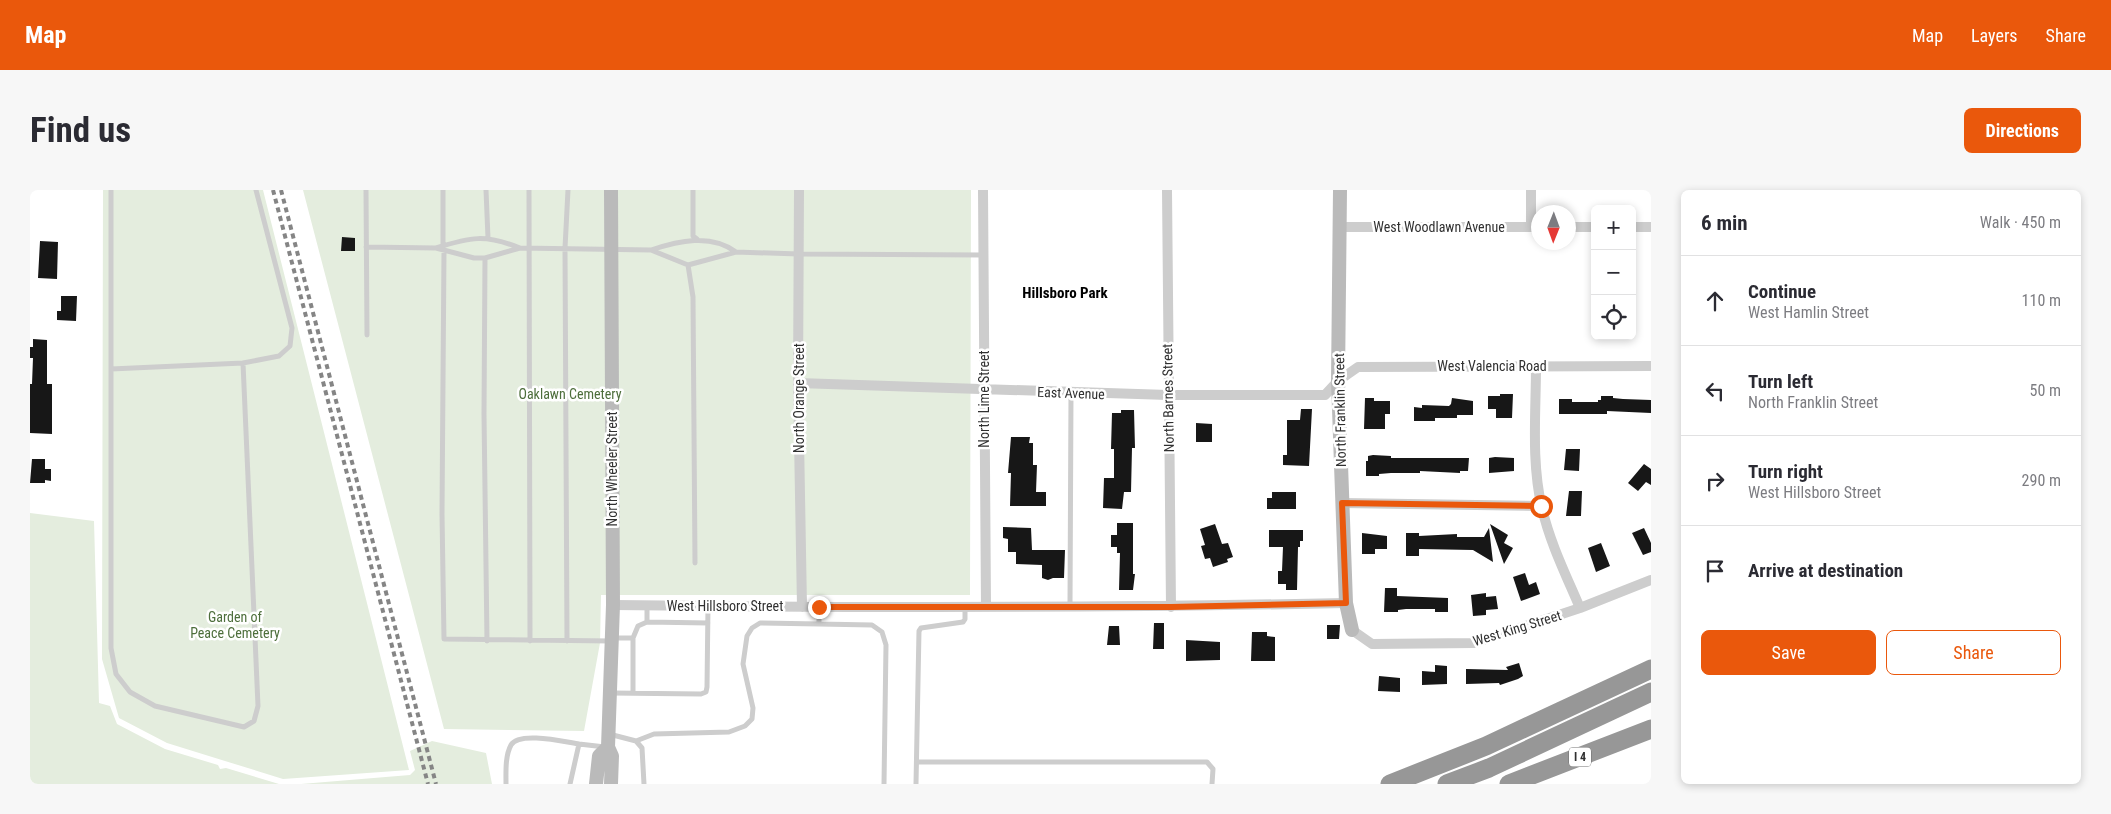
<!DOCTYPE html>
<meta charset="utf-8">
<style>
body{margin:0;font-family:"Roboto Condensed",sans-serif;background:#f7f7f7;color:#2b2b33}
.controls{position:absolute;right:15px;top:15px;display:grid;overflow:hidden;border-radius:8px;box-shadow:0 2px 8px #0003}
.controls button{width:45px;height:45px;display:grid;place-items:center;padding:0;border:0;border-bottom:1px solid #e1e1e2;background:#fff;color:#2b2b33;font:25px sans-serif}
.compass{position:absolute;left:1501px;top:15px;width:45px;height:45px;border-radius:50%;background:#fff;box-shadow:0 2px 8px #0003;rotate:181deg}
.stop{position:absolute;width:15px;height:15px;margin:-11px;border:4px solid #ea580c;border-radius:50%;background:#fff}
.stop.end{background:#ea580c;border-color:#fff;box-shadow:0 1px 5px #0008}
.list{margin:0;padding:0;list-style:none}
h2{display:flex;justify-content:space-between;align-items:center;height:65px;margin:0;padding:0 20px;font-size:21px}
h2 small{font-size:16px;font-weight:400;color:#7c7c81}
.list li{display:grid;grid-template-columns:32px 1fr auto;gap:15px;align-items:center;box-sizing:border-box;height:90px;padding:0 20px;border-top:1px solid #e1e1e2}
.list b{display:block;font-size:19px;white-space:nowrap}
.list p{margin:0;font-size:16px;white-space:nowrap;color:#7c7c81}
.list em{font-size:16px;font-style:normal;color:#7c7c81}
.actions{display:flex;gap:10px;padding:15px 20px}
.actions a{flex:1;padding:11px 0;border:1px solid #ea580c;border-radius:8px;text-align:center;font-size:18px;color:#ea580c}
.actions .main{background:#ea580c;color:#fff}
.icon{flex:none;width:28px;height:28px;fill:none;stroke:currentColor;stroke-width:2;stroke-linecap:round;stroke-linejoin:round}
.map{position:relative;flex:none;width:1621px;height:594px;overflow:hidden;border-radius:8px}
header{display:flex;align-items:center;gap:30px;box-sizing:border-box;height:70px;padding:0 25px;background:#ea580c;color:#fff}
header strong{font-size:24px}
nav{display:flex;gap:28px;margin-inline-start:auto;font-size:18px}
.intro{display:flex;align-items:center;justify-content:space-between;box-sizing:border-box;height:120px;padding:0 30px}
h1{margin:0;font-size:35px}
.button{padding:12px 22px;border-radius:8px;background:#ea580c;color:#fff;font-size:18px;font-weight:700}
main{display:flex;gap:30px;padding:0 30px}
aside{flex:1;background:#fff;border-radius:8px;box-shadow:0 2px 8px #0003}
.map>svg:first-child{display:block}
</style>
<header>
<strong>Map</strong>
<nav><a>Map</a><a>Layers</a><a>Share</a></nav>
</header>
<div class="intro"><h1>Find us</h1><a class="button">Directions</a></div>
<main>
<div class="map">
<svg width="1621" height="594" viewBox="0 0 1621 594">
<rect width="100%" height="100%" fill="#fff"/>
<path fill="#e4edde" d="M73,0H233L379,580L253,589L137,553L89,528L72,469Z
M273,0H941L940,405H571L570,453L554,541L414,539Z
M0,323L64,331L69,513L80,516L87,534L135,559L188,575L190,579L196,578L249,594H0Z
M402,551L456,563L462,594H271L380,585L385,580L380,561Z"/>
<path fill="#171717" d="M312,47L325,48V61H311Z
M10,51L28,52L27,89L8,88Z
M31,106H47L46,131L27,130V121H31Z
M3,149L17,150V194H22V244L0,243V194H2L3,168H0V157H3Z
M1470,204H1483L1482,228H1466V219H1458V206H1470Z
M1571,206H1583V208L1593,209L1621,210V223L1577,221V224H1529V209H1542V212H1568V210H1571Z
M1335,208H1344V211H1360V224H1355V239H1334Z
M1422,208L1443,211V225H1427V228H1405V231H1384V217L1392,218V215L1419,216L1421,214Z
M1271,219H1282L1279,276L1253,275V265H1257V230H1270Z
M1091,220H1104L1105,258H1102L1101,302H1094L1092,319L1073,318L1074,288H1084V259H1081L1082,223H1091Z
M1166,233L1182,234V252H1166Z
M981,247H1000L999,253H1003V275H1007L1006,302H1016V316H980L981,283H978Z
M1536,259H1550L1549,281L1534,280Z
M1343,265L1361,266V268H1439L1438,281H1430V283L1390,281V283H1361L1349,284V286H1336V271H1338V266Z
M1465,267L1484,268V281L1459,283V268Z
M2,269H15V279H21V291L15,290V293H0Z
M1614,274L1621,279V295L1616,292L1608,301L1598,293Z
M1539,301H1552L1551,326H1536Z
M1242,302H1266V319H1237V308H1242Z
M1087,333H1103V384H1105L1103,400H1089L1090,363H1087V357H1081V345H1087Z
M1185,334L1192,354L1198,353L1203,367L1197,369L1198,372L1183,377L1180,368L1175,369L1171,356L1175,355L1170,339Z
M1460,334L1478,345L1474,353L1483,358L1474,374Z
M973,337L1001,338L1002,360H1035L1034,388H1023L1018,390L1012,388V375L986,374V362H978V349L973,348Z
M1459,338L1463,372L1443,360L1389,359V366H1376V343H1389V346L1427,344V347H1454Z
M1614,338L1621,353V362L1613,365L1602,343Z
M1239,340H1273V351H1270V357H1268L1267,400H1256V394H1248V381H1252L1253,357H1239Z
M1332,343L1357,346V359H1345V364H1332Z
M1571,353L1580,376L1566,382L1558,358Z
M1495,383L1499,395L1506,392L1510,404L1491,411L1483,387Z
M1355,398H1367V406L1418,408V422H1405V419H1376L1368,420V422H1354Z
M1456,403V407L1466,406L1468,419L1456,420V425L1443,426L1441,405Z
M1124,433H1134V459H1123Z
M1297,435H1310L1309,449H1297Z
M1079,436H1089L1090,455H1077Z
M1222,442H1237V446L1245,447V471H1221Z
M1156,450L1190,452V470L1156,471Z
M1489,473L1493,486L1488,489L1470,495L1469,493L1436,494V479L1478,480L1476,477Z
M1405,475L1417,476V494L1392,495V481L1405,482Z
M1349,486L1370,488V502L1348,501Z"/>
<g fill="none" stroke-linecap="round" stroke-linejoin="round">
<path stroke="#cdcdcd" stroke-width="5" d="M81,0V458L86,484L100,502L125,516L214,537L224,531L228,516L213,173L81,179
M336,0L337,145
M456,0L458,48
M499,0L500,451
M663,0V46L667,49
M413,56V0
M336,57L406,58L444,68H455L490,58L621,60L658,75L706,62L769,64L953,65
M406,58C441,47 455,44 490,58
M414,60L412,324L414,449L581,451
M621,60C648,51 681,43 706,62
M455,68L454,224L457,451
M658,75L663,107L665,373
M213,173L249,166L260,156L262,138L226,0
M617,415V432L678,433
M1040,416L1041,203
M789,417V434L842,435L852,442L856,455L854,594
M582,448H603L608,436L617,432
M537,451L535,58L538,0
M581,503L671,504L676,502L677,497L678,416
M603,503V448
M579,544L606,551L612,558L614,594
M606,551L624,544L699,542L715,536L722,529L723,518L713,474L717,446L722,438L730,433L789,434
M887,572H1177L1183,579L1182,594
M476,594C476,582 475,566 481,555C489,541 535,552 549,554
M540,594L549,554L575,557
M886,594L889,441L891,438L933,432L935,429V417"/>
<path stroke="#cdcdcd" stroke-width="10" d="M769,0L768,193L772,417
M953,0L956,417
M1137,0L1141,417
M1310,37H1508
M1501,37V0
M1538,37H1565
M1602,37H1621
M1506,176C1506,222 1501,272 1512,318C1520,353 1536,385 1550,418
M768,193L1138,205H1295L1308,191L1328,177L1621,176
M1312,313L1511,316
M583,415C828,418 1072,418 1316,413
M1322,440L1342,454L1444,453L1550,418L1621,390"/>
<path stroke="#bababa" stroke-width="14" d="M581,0L583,415L578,557L582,566L581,594
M1310,0L1308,191L1316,413L1322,440
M566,594L569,566L578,557"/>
<path stroke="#979797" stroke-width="19" d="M1360,594L1456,556L1621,479
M1417,594L1459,578L1621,502
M1479,594L1621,539"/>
<path stroke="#858585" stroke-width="4" stroke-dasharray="5 4" stroke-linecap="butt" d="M243,0L398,594
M251,0L406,594"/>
</g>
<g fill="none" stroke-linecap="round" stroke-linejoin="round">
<path stroke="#ea580c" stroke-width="6" d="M789,417H1141L1316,413L1312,313L1511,316"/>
</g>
<g text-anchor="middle" stroke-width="5" stroke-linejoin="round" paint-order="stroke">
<rect fill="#fff" stroke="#6e6e6e" stroke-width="1" x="1539" y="557.5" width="22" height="19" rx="4"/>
<g font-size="12" font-weight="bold" fill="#303030">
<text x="1550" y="571">I 4</text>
</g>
<g font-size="14" fill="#303030" stroke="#fff">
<text x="1409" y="42">West Woodlawn Avenue</text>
<text x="1462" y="181">West Valencia Road</text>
<text transform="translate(1041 203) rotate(2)" y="5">East Avenue</text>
<text transform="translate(769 208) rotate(-90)" y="5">North Orange Street</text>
<text transform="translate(1138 208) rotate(-91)" y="5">North Barnes Street</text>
<text transform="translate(954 209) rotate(-90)" y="5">North Lime Street</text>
<text transform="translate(1310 220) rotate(-91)" y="5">North Franklin Street</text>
<text transform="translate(582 279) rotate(-90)" y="5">North Wheeler Street</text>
<text x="695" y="421">West Hillsboro Street</text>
<text transform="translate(1487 438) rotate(-17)" y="5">West King Street</text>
</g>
<g font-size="14" fill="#4d6e3b" stroke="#fff">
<text x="540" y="209">Oaklawn Cemetery</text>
<text x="205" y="432">Garden of<tspan x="205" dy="16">Peace Cemetery</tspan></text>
</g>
<g font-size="15" font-weight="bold" fill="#000" stroke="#fff">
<text x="1035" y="108">Hillsboro Park</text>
</g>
</g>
</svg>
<div class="controls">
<button>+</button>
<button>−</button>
<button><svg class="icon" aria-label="locate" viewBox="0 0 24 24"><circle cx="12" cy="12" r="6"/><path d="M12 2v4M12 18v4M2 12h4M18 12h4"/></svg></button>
</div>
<svg class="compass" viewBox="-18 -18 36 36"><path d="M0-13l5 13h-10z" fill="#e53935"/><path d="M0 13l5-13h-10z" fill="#7c7c81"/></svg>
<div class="stop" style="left:1511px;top:316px"></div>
<div class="stop end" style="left:789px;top:417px"></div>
</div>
<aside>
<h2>6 min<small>Walk · 450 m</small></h2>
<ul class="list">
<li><svg class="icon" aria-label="ahead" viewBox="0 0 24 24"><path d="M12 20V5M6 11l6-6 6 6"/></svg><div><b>Continue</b><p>West Hamlin Street</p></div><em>110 m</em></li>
<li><svg class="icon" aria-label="left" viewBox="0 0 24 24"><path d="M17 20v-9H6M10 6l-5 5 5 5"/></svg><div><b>Turn left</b><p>North Franklin Street</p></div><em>50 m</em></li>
<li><svg class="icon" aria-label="right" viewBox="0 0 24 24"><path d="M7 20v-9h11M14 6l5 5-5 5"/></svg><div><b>Turn right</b><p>West Hillsboro Street</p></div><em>290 m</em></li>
<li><svg class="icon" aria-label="arrive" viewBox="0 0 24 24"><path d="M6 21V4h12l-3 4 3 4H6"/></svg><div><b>Arrive at destination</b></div></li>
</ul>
<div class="actions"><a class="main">Save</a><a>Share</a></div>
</aside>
</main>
